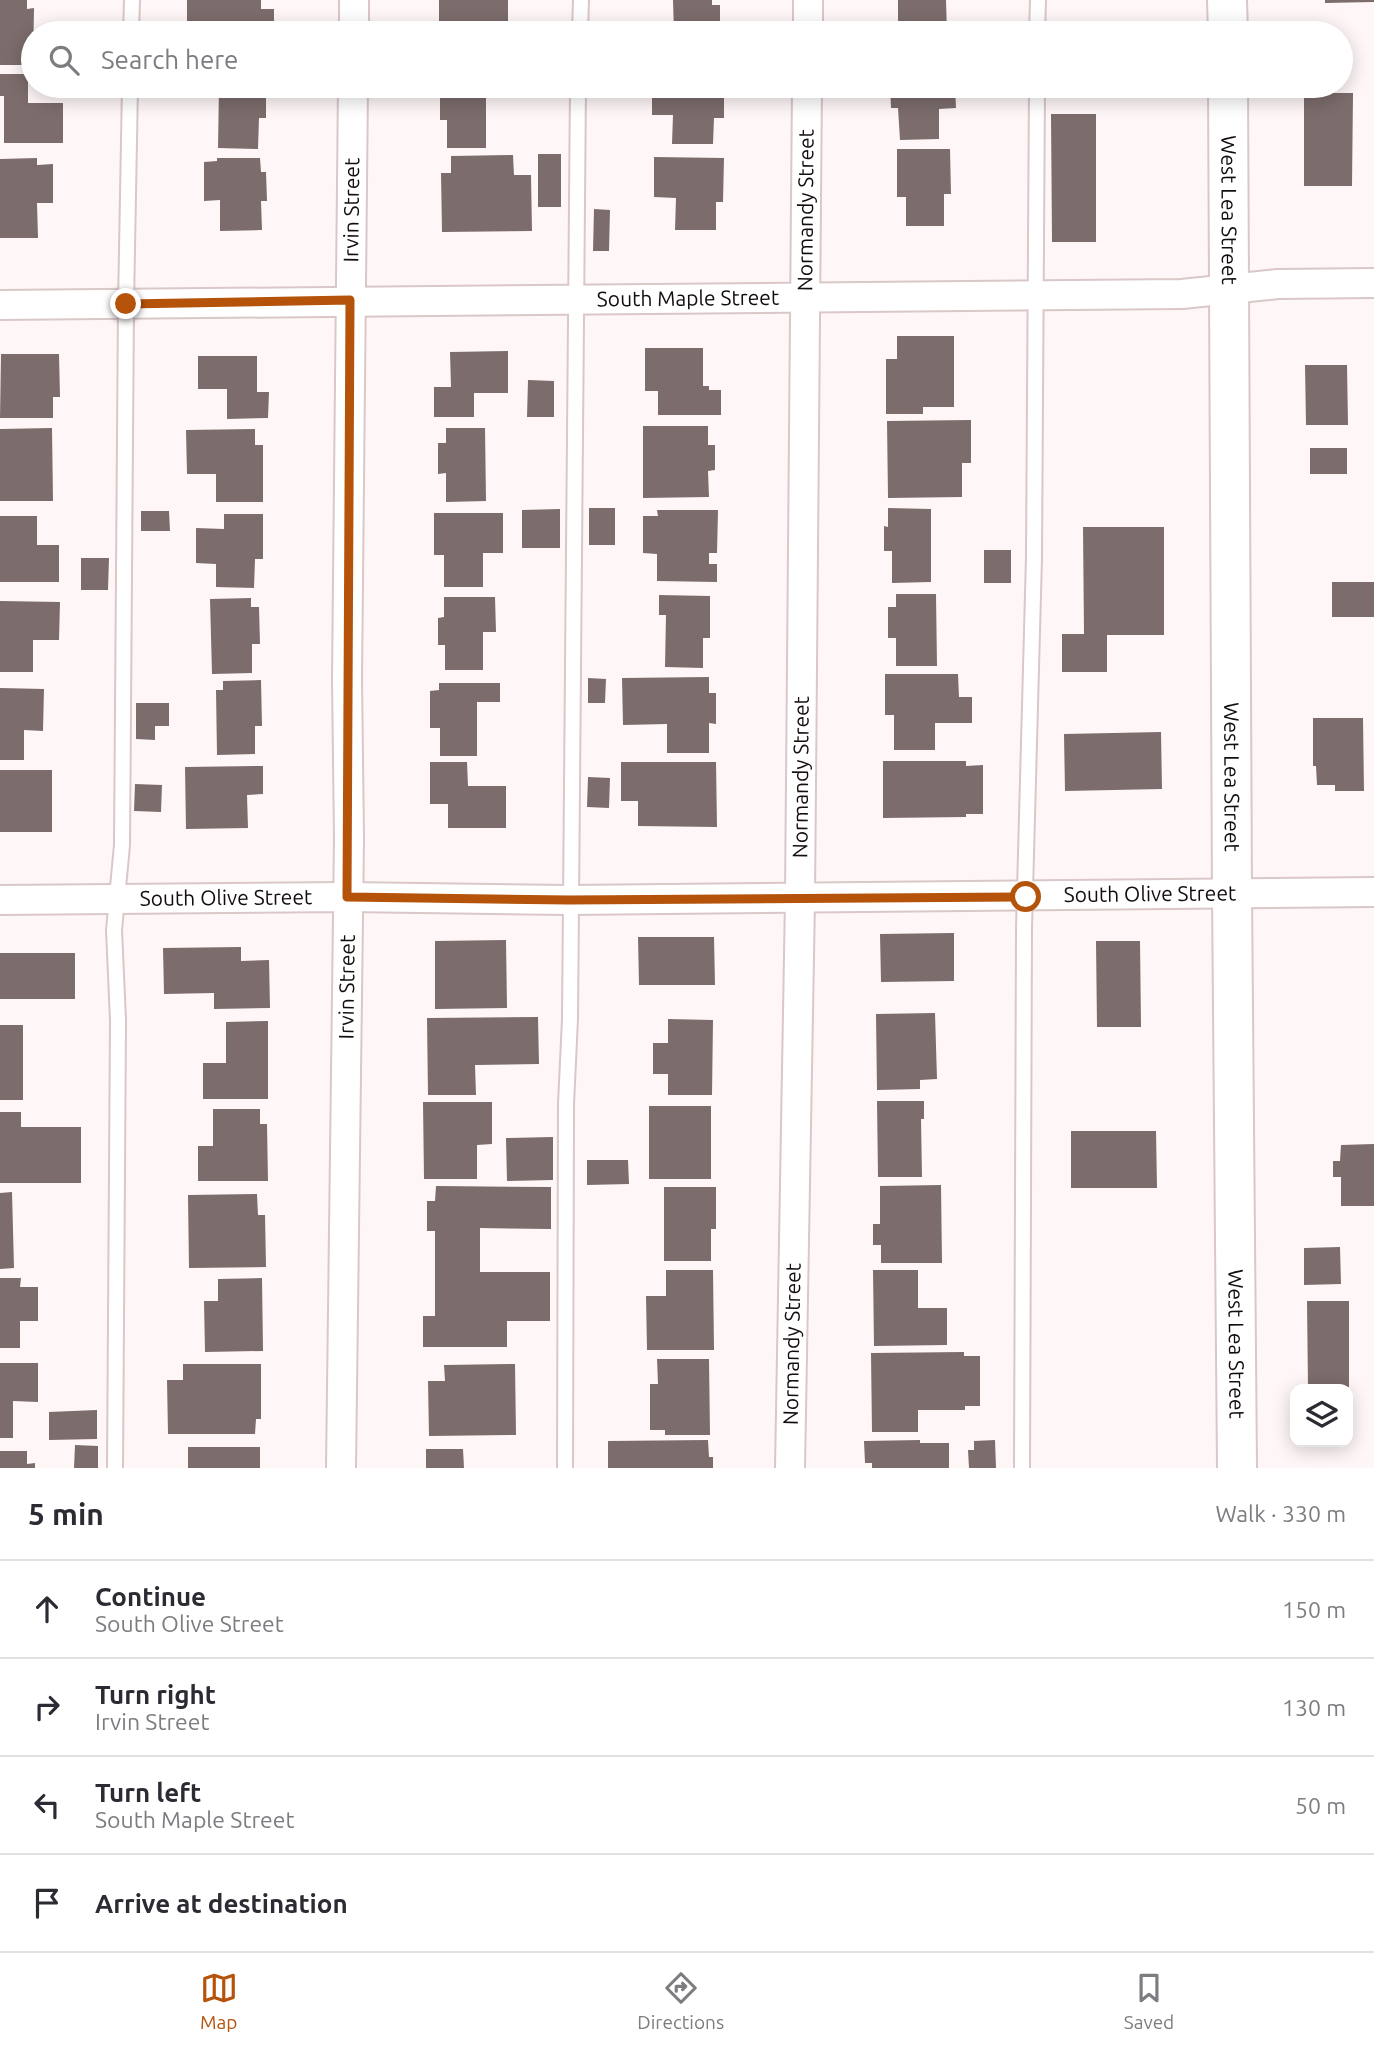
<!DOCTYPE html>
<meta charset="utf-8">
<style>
body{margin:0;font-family:Ubuntu,sans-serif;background:#f7f7f7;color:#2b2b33}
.controls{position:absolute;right:21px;bottom:21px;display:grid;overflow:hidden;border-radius:14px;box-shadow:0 4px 18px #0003}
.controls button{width:63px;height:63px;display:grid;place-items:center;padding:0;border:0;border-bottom:2px solid #e1e1e2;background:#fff;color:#2b2b33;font:35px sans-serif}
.stop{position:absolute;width:21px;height:21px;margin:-16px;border:5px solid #b45309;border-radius:50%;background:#fff}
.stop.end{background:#b45309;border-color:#fff;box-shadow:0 2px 7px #0008}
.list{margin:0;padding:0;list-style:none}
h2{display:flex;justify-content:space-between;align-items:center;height:91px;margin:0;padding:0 28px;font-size:30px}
h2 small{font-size:23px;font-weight:400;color:#7c7c81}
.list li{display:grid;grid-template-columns:46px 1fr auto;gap:21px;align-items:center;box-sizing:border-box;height:98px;padding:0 28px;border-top:2px solid #e1e1e2}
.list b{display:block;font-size:26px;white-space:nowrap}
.list p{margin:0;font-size:23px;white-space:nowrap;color:#7c7c81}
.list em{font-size:23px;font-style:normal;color:#7c7c81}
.icon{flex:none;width:38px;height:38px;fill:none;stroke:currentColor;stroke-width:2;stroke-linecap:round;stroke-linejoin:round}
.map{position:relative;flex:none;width:1374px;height:1468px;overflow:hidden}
.search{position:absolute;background:#fff;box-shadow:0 4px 18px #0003;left:21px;right:21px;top:21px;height:77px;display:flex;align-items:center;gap:18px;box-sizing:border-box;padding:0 24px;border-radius:38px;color:#7c7c81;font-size:26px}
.sheet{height:483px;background:#fff}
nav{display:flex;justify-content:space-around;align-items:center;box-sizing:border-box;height:98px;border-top:2px solid #e1e1e2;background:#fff;font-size:19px;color:#7c7c81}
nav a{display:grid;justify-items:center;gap:4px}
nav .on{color:#b45309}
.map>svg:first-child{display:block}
</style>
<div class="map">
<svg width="1374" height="1468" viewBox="0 0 1374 1468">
<rect width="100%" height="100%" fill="#fff7f7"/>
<path fill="#7c6c6c" d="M0,0H27V9L34,8L33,65H0Z
M187,0H261V9H274V33H187Z
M439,0H508V32L439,33Z
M673,0H712V5H720V33H674Z
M898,0H946L947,33H906V29L898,30Z
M1325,0H1374V2L1325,3Z
M0,74H28V103H63V143H4V96H0Z
M219,86H266V118H259L258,149L218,148Z
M440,86H513V93H486V148H447V120H440Z
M652,86H724V118H714L713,144H672L673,115H652Z
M890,86H955L956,108L939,109V139L900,140L898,108H891Z
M1304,93H1353L1352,186H1304Z
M1051,114H1096V242H1052Z
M897,149H950L951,194H944V226H906V197H897Z
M538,154H561V207H538Z
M513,155L514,175H531L532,231L442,232L441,173H451V156Z
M654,157L724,158L723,202H716V230H675L676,198L654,197Z
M37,158V165L53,164V203H37L38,238H0V159Z
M217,158H260L261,172H266L267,201H261L262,230L220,231V200L204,201V162L217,161Z
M594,209L610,210L609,251H593Z
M897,336H954V407H923V414H886V359H897Z
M645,348H703V386H709V390H721V415H658V391H645Z
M508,351V393H474V417H434V387H451L450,352Z
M1,354H59L60,397H53V418H0Z
M198,356H257V392H269L268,418L227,419V389H198Z
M1305,365H1347L1348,425H1306Z
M528,380L554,381V417H527Z
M971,420V463H962V497L888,498L887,421Z
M643,426H708V445H715V470L708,471L709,497L643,498Z
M52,428L53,501H0V429Z
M446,428H485L486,501L446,502V473L438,474V443H446Z
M255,429V445H263V502H216V474H187L186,430Z
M1310,448H1347V474H1310Z
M589,508H615V545H589Z
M888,508L931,509V582L892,583V551H884V526L888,527Z
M560,509V548H522V510Z
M657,510H718L717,553H709V564H717V582L657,581V554L643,553V516H658Z
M141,511H169L170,531H141Z
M434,513H503V553H483V587H444V555H434Z
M224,514H263V559H255L254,588L216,587V564L196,563V528L224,529Z
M0,516H37V545H59V582H0Z
M1083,527H1164V635H1107V672H1062V634H1084Z
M984,550H1011V583H984Z
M81,558H109L108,590H81Z
M1332,582H1374V617H1332Z
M896,594H936L937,666H896V638H888V607H896Z
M659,595L710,596V638H703V668L665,667L666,615H659Z
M444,597H495L496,632H483V670H445V645H438V618L444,617Z
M251,598V607H259L260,644H252V673L212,674L210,599Z
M0,601L60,602L59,640H33V672H0Z
M885,674H958L959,697H972V723H935V750H894V715H885Z
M709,677V693H716V724L709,723V753H667V724L623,725L622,678Z
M588,678L606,679L605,703H588Z
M261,680L262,726H255V754L217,755L216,690H223V681Z
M439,683H500V702H477V756H440V728H430V691L439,690Z
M0,688L44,689L43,731L24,730V760H0Z
M136,703H169V726H155V740L136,739Z
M1313,718H1363L1364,791H1335V785H1317L1316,766H1313Z
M1161,732L1162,789L1065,791L1064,734Z
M883,761H966V766L983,765V814H966V817L883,818Z
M430,762H467L468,786H506V828H448V804H430Z
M621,762H716L717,827L638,826V801H621Z
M263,766V794L247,795L248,828L186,829L185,767Z
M0,770H52V832H0Z
M588,777L610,778L609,808L587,807Z
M135,784L162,785L161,812L134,811Z
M954,933V981L881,982L880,934Z
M638,937H714L715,985H639Z
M506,940L507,1008L435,1009V941Z
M1096,941H1140L1141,1027H1097Z
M241,947V961L269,960L270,1008L214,1009V993L164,994L163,948Z
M0,953H75V999H0Z
M935,1013L937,1079L920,1080V1089L877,1090L876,1014Z
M538,1017L539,1064L475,1065L476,1095H428L427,1018Z
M668,1019L713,1020L712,1095H668V1074H653V1043H668Z
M268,1021V1099H203V1063H226V1022Z
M0,1025H23V1100H0Z
M877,1101H924V1119H921L922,1177H878Z
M423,1102H492V1144L477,1145V1179H424Z
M649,1106H711V1179H649Z
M213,1109H260V1124H267L268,1181H198V1146H213Z
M0,1112H21V1127H81V1183H0Z
M1071,1131H1156L1157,1188H1071Z
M553,1137V1180L507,1181L506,1138Z
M1374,1144V1206H1341V1177H1333V1161H1340L1341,1145Z
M587,1160H628L629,1184L587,1185Z
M941,1185L942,1263H881V1245H873V1224H880V1186Z
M436,1186L551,1187V1229L480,1228V1272H550V1321H507V1347H423V1316H435V1231H427V1201H435Z
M664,1187H716V1229H711V1261H664Z
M12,1192L14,1268L0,1269V1193Z
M257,1194L258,1215H265L266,1267L189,1268L188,1195Z
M1340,1247L1341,1284L1304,1285V1248Z
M666,1270H713L714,1350H647L646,1296H666Z
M873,1270H918V1308H947V1345L874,1346Z
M0,1278H21L20,1287H38V1321H20V1348H0Z
M262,1278L263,1351L205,1352L204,1301H218V1279Z
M1307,1301H1349V1387L1308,1388Z
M964,1352V1356H980V1406H965V1410H918V1432H872L871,1353Z
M657,1359H709L710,1435H665V1430H650V1384H658Z
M0,1363H38V1402L13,1401V1438H0Z
M183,1364H261V1419H256L255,1434H168L167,1380H183Z
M515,1364L516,1435L429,1436L428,1381H445L444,1365Z
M97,1410V1439L49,1440V1412Z
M708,1440L709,1457H713V1468H608V1441Z
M920,1440V1443H949V1468H872V1463H865L864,1441Z
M995,1440L996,1468H969L968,1450H974V1441Z
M75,1445L98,1446V1468H74Z
M188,1447H260V1468H188Z
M426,1449H463L464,1468H426Z
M0,1451H27V1464L35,1463V1468H0Z"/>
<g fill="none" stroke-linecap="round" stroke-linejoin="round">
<g stroke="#dac7c8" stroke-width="18">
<path id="lane" d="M131,33L132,0
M580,33L581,0
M1037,33L1038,0
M115,1468L118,1020L114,930L122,845L126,304L130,86
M565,1468L566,1104L570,1019L578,86
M1022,1468L1024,928L1034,557L1037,86"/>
</g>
<g stroke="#dac7c8" stroke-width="32">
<g id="street">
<path d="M354,33V0"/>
<path d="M808,33V0"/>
<path id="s1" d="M0,305L1182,294L1278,284L1374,283"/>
<path id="s2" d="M0,900L347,897L569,900L1374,892"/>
<path id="s3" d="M341,1468L349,838L347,679L353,86"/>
<path id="s4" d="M790,1468L800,899L807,86"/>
</g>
</g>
<g stroke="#dac7c8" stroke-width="42">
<g id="secondary">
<path d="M1227,0L1228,33"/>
<path id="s5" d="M1228,86L1232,893L1237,1468"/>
</g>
</g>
<use href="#lane" stroke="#fff" stroke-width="14"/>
<use href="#street" stroke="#fff" stroke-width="28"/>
<use href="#secondary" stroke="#fff" stroke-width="38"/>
</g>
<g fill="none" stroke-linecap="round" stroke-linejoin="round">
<path stroke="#b45309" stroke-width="9" d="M126,304L350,300L347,897L569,900L1026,897"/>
</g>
<g text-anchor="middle" stroke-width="5" stroke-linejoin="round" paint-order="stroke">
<g font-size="21" fill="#130d0d" stroke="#fff7f7">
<text dy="7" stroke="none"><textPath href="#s3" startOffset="1258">Irvin Street</textPath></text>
<text dy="7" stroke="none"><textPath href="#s4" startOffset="1258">Normandy Street</textPath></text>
<text dy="7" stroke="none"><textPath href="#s5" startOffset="124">West Lea Street</textPath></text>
<text dy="7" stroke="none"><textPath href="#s1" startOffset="688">South Maple Street</textPath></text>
<text dy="7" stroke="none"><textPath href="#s4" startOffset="691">Normandy Street</textPath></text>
<text dy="7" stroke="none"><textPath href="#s5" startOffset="691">West Lea Street</textPath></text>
<text dy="7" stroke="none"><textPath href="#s2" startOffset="1150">South Olive Street</textPath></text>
<text dy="7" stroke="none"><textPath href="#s2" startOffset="226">South Olive Street</textPath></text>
<text dy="7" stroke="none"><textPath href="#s3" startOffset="481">Irvin Street</textPath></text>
<text dy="7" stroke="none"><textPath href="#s4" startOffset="124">Normandy Street</textPath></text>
<text dy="7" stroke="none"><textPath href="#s5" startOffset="1258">West Lea Street</textPath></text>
</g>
</g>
</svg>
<div class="controls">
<button><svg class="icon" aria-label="layers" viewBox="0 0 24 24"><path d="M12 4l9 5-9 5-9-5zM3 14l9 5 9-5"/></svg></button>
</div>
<div class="stop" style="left:1026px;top:897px"></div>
<div class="stop end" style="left:126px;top:304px"></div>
<div class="search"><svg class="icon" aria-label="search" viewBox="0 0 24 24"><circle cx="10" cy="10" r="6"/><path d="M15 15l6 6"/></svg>Search here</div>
</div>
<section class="sheet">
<h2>5 min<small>Walk · 330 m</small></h2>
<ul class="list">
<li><svg class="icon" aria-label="ahead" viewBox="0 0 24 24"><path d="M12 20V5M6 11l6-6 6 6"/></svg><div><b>Continue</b><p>South Olive Street</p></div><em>150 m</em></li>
<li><svg class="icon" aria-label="right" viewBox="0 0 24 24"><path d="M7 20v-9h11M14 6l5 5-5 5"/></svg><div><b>Turn right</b><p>Irvin Street</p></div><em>130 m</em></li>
<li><svg class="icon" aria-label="left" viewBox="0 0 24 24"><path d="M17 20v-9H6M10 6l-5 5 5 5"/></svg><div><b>Turn left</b><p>South Maple Street</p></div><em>50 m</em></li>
<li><svg class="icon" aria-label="arrive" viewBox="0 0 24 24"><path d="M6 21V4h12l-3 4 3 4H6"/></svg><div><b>Arrive at destination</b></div></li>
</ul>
</section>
<nav>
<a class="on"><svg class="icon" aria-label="map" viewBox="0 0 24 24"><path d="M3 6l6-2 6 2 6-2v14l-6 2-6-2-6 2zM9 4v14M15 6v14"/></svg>Map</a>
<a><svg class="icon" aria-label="directions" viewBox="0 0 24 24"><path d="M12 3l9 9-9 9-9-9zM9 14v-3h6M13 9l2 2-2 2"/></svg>Directions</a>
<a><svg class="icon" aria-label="saved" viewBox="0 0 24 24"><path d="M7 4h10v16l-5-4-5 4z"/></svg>Saved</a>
</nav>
